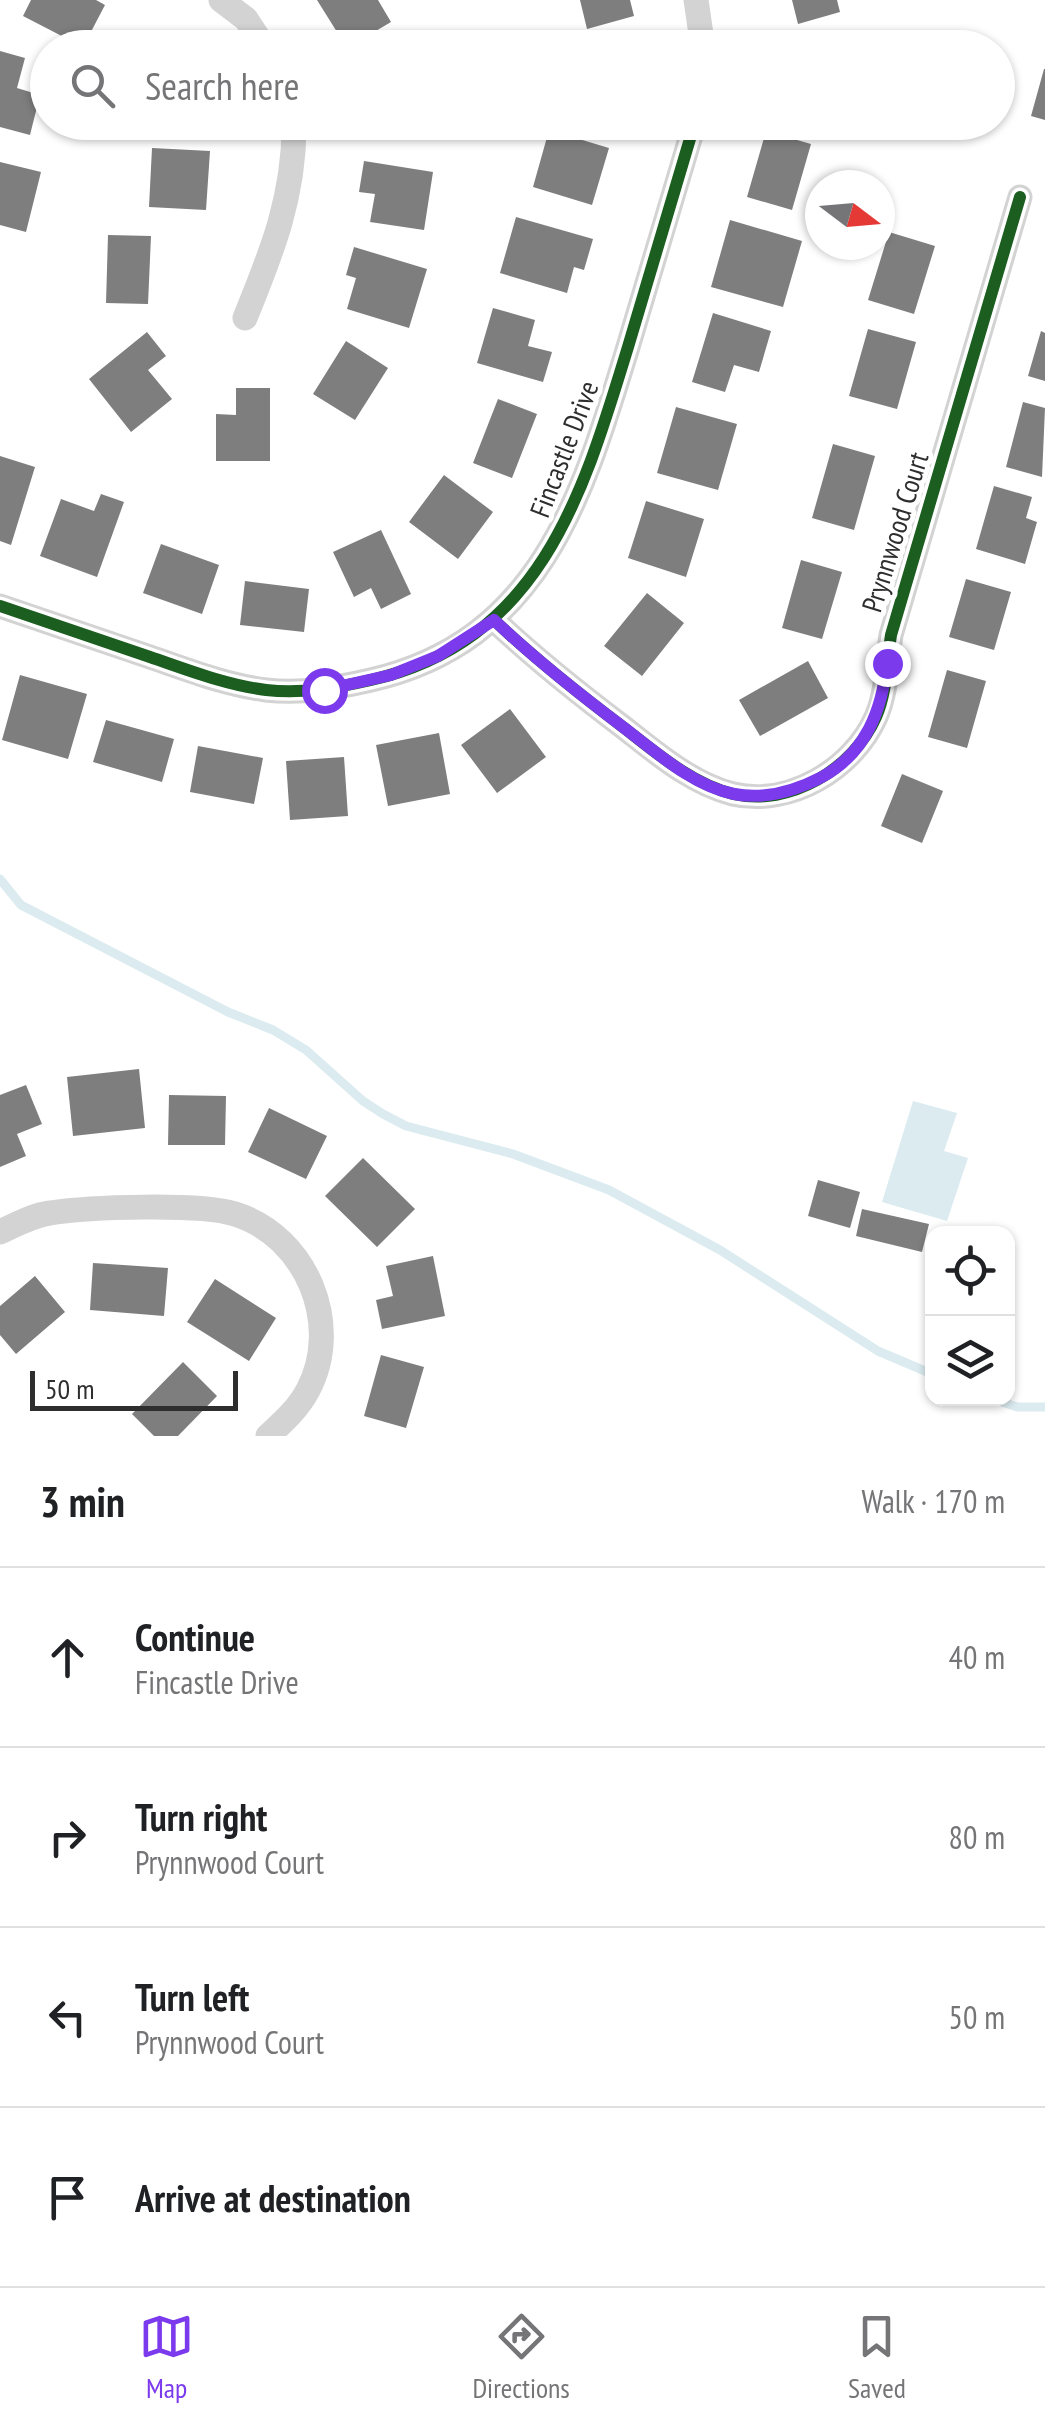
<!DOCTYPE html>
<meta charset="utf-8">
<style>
body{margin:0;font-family:"PT Sans Narrow",sans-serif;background:#f2f2f2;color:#202124}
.controls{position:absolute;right:30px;bottom:30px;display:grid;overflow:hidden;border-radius:20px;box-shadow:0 2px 8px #0004}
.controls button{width:90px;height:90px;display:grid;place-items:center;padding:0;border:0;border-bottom:2px solid #e0e0e0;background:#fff;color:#202124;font:50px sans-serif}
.compass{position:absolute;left:805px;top:170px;width:90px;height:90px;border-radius:50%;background:#fff;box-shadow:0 2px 8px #0004;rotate:106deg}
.scale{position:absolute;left:30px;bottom:25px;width:208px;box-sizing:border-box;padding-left:10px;border:5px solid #2e2e2e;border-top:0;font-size:28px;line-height:35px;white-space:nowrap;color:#2e2e2e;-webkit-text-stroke:8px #fff;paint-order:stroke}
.stop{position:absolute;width:30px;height:30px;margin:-22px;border:8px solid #7c3aed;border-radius:50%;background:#fff}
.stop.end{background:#7c3aed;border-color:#fff;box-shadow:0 2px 10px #0008}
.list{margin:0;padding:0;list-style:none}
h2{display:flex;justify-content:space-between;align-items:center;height:130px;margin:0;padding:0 40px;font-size:42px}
h2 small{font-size:32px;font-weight:400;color:#757577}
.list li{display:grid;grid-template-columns:65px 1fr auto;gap:30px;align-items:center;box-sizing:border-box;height:180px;padding:0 40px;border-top:2px solid #e0e0e0}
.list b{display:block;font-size:38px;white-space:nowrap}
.list p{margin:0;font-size:32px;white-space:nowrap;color:#757577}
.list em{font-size:32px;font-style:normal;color:#757577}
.icon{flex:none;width:55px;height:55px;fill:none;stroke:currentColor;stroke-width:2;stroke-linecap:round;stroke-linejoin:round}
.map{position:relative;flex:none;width:1045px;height:1436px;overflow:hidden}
.search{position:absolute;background:#fff;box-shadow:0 2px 8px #0004;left:30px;right:30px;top:30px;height:110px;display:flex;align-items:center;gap:25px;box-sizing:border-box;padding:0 35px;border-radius:55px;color:#757577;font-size:38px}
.sheet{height:850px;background:#fff}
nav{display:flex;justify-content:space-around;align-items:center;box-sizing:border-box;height:140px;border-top:2px solid #e0e0e0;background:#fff;font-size:28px;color:#757577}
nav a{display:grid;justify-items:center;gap:5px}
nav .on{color:#7c3aed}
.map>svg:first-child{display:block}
</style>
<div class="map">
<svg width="1045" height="1436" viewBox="0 0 1045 1436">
<rect width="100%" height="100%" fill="#fff"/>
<path fill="#dbebef" d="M913,1101L957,1113L944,1151L968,1158L947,1221L882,1202Z"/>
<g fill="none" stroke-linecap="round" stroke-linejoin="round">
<path stroke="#dbebef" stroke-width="9" d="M0,879L21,905L228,1012L273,1030L306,1050L363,1101L383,1114L406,1126L513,1154L609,1190L720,1250L878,1351L932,1374
M990,1398L1017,1407H1045"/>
</g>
<path fill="#7e7e7e" d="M31,0H96L105,5L83,47L23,16Z
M317,0H378L391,22L347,48Z
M580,0H630L634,16L587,29Z
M792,0H837L840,12L798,24Z
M0,51L25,58L17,88L40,95L30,135L0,127Z
M1044,69H1045V120L1031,116Z
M365,122H409V124L367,133Z
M937,122H972L944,137Z
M549,130L609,148L592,205L533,187Z
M766,131L811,144L792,210L747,197Z
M152,148L210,151L206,210L149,207Z
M364,161L433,172L424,230L370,222L375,194L359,192Z
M0,162L41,172L26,232L0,225Z
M516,217L593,239L584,270L574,267L567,293L500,273Z
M730,220L802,241L783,307L711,287Z
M889,232L935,246L914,314L868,300Z
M108,235L151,236L148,304L106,303Z
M354,247L427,269L409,328L347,309L356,278L346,275Z
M493,308L535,320L528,346L552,352L543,382L477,363Z
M713,313L771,331L759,372L734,365L725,392L692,382Z
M868,329L916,342L897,409L849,396Z
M1041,331L1045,333V381L1028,376Z
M147,332L166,356L148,370L172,399L131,432L89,379Z
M346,341L388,368L355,420L313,394Z
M236,388H270V461H216V414L236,415Z
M498,399L537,414L512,478L473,463Z
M1023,402L1045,408L1042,477L1006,467Z
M676,407L737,424L718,490L657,473Z
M833,444L875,456L854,530L812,518Z
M0,456L35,467L11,545L0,541Z
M444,475L493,512L458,559L409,522Z
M994,486L1032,497L1026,518L1037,522L1025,564L976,549Z
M101,494L124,502L97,577L40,556L61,499L94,511Z
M646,501L704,519L686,577L628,558Z
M381,530L411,594L381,609L371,588L354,597L333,552Z
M161,544L219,565L202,614L143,593Z
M801,560L842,572L822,639L782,628Z
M966,579L1011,592L994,650L949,637Z
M245,581L309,589L304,632L240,625Z
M647,593L684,623L642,676L604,646Z
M808,661L828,698L760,736L739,700Z
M947,670L986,681L967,748L928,737Z
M20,675L87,694L68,759L2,740Z
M510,709L546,757L497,793L461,745Z
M106,720L174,739L162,782L93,762Z
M439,733L450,794L388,806L376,745Z
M198,746L263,758L254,804L190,792Z
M344,757L348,816L290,820L286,761Z
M902,774L943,791L922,843L881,826Z
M139,1069L145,1128L73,1136L67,1077Z
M26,1085L42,1124L17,1134L26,1156L0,1167V1095Z
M169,1095L226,1096L225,1145H168Z
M269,1108L327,1136L306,1179L248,1152Z
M363,1158L415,1209L377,1247L325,1196Z
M818,1180L860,1192L850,1228L808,1216Z
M862,1209L929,1224L922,1252L856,1236Z
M433,1256L445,1316L382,1329L376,1300L393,1296L386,1266Z
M93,1263L168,1268L164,1316L90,1310Z
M35,1276L65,1312L16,1354L0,1335V1306Z
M215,1279L276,1318L249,1361L187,1322Z
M381,1355L424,1367L406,1428L364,1416Z
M183,1362L217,1396L178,1436H154L132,1414Z"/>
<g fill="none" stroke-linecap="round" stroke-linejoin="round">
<path stroke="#d3d3d3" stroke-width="25" d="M221,0L246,19L265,48
M696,0L703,48
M245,318C272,252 295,195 294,122
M0,606C50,623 100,640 150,657C188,670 226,685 266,690C302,694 336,688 371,680C541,641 583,494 628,347C650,272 673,197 695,122
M494,620C535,659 578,693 623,727C655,752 692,784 733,794C790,807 853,769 876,717C887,692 887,662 891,635L1020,197
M0,1232C15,1225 33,1215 50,1213C89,1207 199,1203 235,1214C306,1236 343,1324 308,1390C298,1409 283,1422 268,1436"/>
<g stroke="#fff" stroke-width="19">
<path id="cycleway" d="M0,606C50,623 100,640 150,657C188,670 226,685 266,690C302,694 336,688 371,680C541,641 583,494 628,347C650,272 673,197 695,122
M494,620C535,659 578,693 623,727C655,752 692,784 733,794C790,807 853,769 876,717C887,692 887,662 891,635L1020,197"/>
</g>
<use href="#cycleway" stroke="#1b5e20" stroke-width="12"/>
</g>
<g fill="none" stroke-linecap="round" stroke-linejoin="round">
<path stroke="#7c3aed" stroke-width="12" d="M324,690L391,675L438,656L494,620C535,659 578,693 623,727C656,752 693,786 734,794C765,800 795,791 822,777C866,753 882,710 887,663"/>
</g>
<g text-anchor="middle" stroke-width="10" stroke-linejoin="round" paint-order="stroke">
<g font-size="28" fill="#2e2e2e" stroke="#fff">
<text transform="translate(564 449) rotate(-69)" y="10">Fincastle Drive</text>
<text transform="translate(895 532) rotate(-73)" y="10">Prynnwood Court</text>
</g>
</g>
</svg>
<div class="controls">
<button><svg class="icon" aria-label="locate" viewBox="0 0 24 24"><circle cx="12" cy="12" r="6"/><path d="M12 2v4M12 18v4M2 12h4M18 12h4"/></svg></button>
<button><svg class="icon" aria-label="layers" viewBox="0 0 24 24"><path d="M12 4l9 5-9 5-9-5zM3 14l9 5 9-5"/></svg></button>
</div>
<svg class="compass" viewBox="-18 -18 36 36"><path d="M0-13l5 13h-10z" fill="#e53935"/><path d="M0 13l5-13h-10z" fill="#757577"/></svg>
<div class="scale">50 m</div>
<div class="stop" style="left:324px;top:690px"></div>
<div class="stop end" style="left:887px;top:663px"></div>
<div class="search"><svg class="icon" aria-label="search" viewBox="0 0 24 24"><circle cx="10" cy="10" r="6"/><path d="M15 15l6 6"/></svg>Search here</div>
</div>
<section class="sheet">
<h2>3 min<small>Walk · 170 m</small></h2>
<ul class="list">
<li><svg class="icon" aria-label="ahead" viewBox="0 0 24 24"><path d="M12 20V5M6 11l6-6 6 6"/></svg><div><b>Continue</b><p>Fincastle Drive</p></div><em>40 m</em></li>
<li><svg class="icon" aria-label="right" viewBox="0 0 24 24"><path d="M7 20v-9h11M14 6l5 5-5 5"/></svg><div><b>Turn right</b><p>Prynnwood Court</p></div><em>80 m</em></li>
<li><svg class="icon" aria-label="left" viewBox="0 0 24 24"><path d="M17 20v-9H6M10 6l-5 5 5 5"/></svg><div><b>Turn left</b><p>Prynnwood Court</p></div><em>50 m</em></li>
<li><svg class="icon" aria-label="arrive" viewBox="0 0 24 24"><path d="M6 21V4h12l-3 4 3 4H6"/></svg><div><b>Arrive at destination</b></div></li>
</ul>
</section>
<nav>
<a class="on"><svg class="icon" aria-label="map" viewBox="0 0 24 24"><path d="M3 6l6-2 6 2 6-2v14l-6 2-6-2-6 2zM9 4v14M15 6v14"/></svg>Map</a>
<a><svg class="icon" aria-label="directions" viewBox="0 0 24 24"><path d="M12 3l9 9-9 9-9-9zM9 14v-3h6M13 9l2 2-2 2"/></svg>Directions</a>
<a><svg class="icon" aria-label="saved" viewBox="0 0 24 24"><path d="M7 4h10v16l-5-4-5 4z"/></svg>Saved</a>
</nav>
